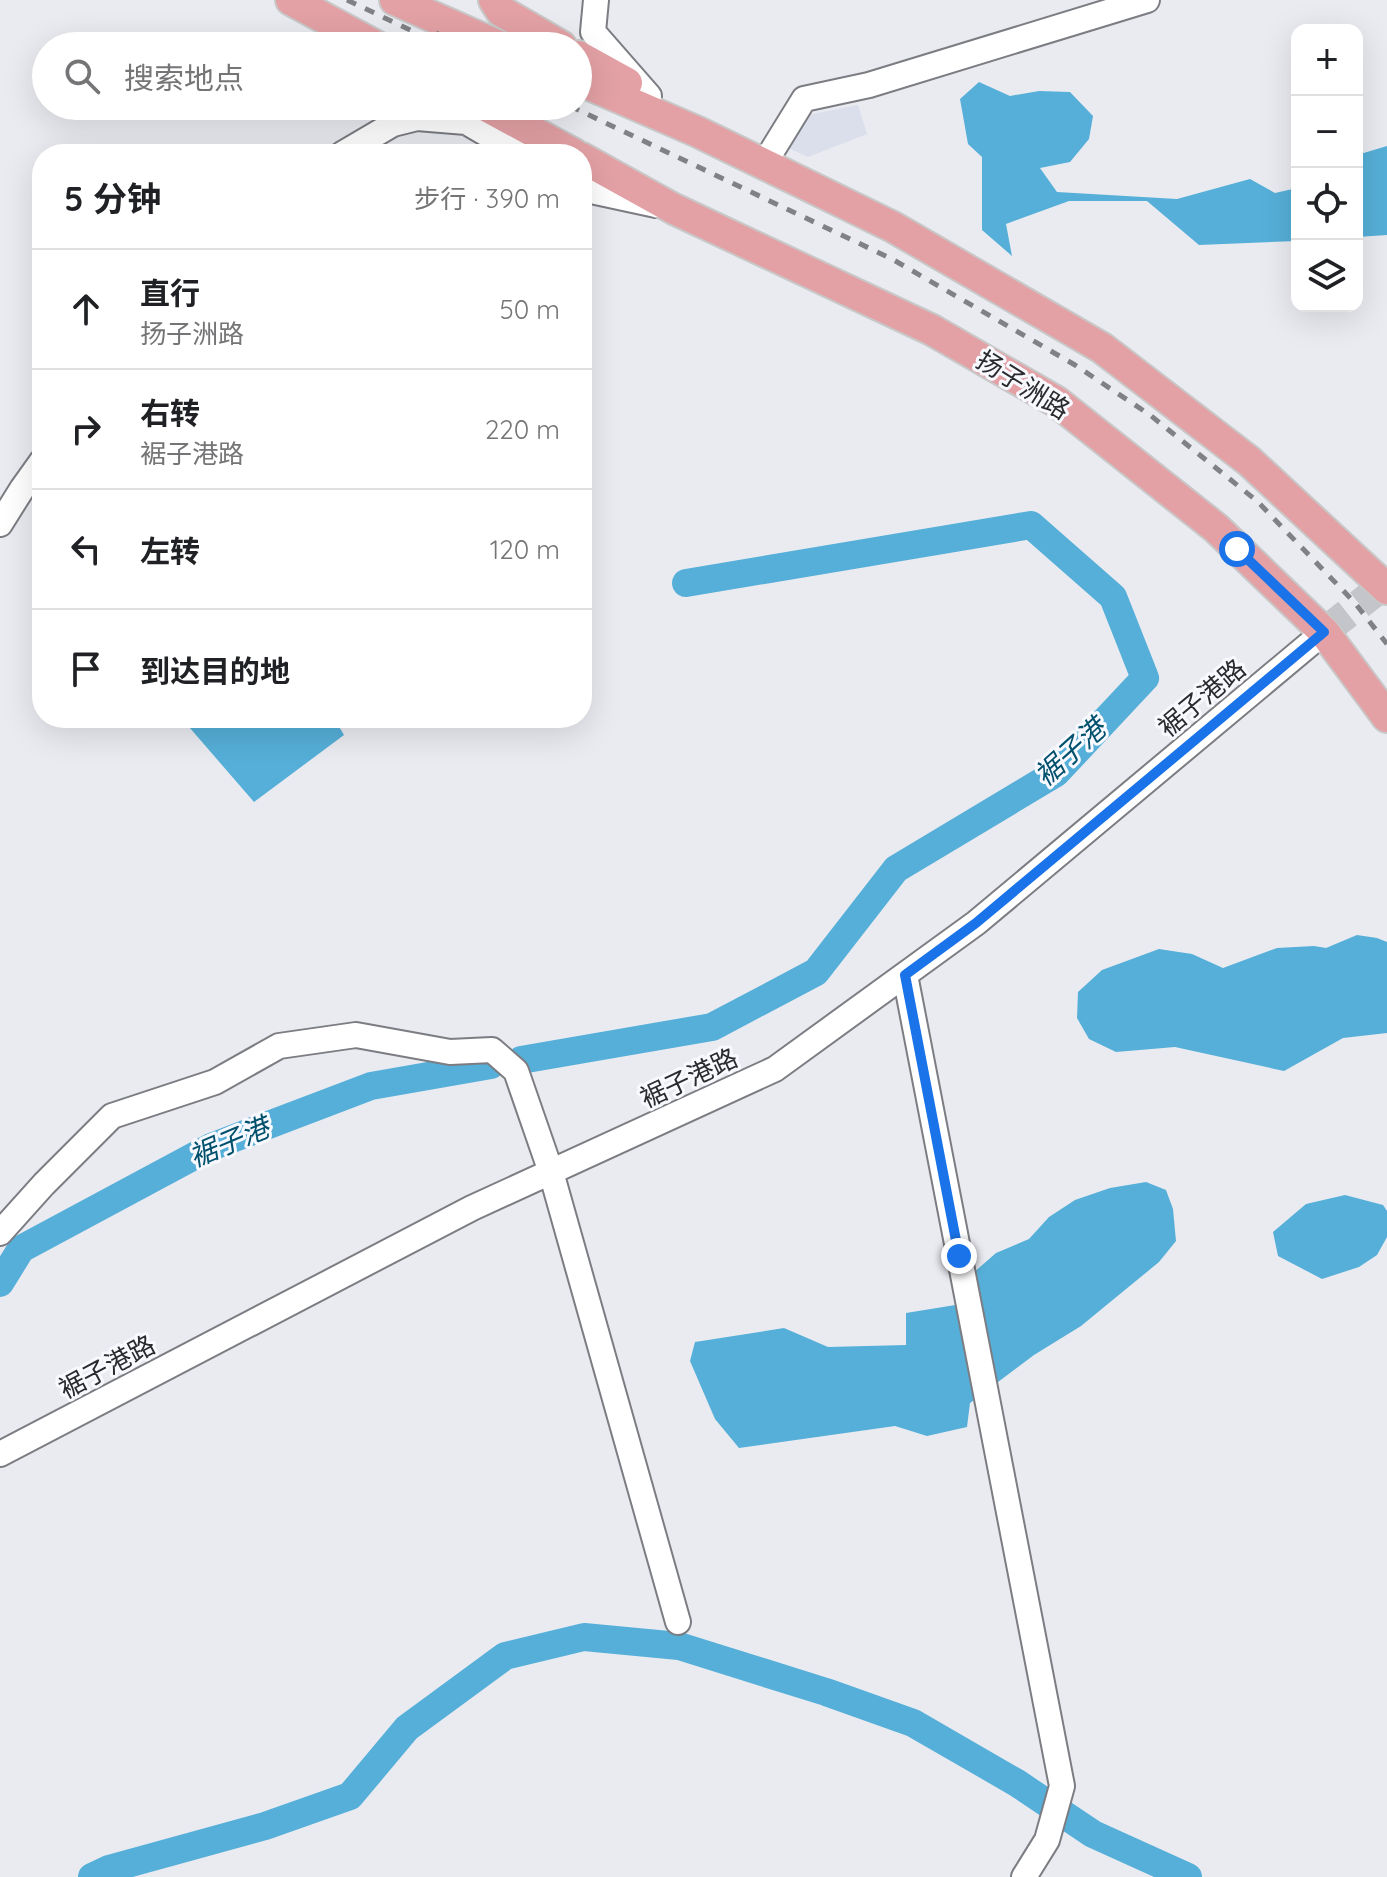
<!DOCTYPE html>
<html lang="zh">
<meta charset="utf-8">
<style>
body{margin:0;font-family:Quicksand,"Noto Sans SC",sans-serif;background:#f6f6f6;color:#202124}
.controls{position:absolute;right:24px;top:24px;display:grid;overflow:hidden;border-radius:16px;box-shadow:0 8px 32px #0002}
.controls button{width:72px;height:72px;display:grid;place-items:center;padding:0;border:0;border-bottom:2px solid #e0e0e0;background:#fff;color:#202124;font:40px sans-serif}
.stop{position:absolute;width:24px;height:24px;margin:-18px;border:6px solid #1a73e8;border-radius:50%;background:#fff}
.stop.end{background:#1a73e8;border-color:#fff;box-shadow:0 2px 8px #0008}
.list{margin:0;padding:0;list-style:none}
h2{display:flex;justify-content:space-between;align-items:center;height:104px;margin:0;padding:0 32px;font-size:34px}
h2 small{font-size:26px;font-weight:400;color:#757577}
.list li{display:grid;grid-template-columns:52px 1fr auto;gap:24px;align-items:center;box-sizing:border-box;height:120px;padding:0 32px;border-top:2px solid #e0e0e0}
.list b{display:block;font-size:30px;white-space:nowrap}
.list p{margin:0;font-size:26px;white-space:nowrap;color:#757577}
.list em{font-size:26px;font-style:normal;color:#757577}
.icon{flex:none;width:44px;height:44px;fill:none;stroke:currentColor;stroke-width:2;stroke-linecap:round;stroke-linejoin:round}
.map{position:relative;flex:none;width:1387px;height:1877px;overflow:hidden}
.search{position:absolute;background:#fff;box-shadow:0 8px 32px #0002;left:32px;top:32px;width:560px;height:88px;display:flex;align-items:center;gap:20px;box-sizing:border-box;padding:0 28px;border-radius:44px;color:#757577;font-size:30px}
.panel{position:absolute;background:#fff;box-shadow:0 8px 32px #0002;left:32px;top:144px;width:560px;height:584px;border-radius:32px}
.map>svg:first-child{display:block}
</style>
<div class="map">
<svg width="1387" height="1877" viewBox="0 0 1387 1877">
<rect width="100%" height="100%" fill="#eaebf1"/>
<path fill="#dbdfec" d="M858,105L867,134L808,157L786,147L807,115Z"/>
<path fill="#55afd8" d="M979,82L1010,96L1039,91L1070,92L1093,116L1089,139L1070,162L1040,168L1057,192L1177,199L1250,179L1275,193L1297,188V241L1199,245L1147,201H1069L1006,224L1012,256L982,230V157L968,144L960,99Z
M1387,146V235L1357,237V155Z
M185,718H334L344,735L254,802L183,720Z
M1357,935L1377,938L1387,942V1033L1343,1038L1284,1071L1175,1047L1116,1052L1089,1039L1077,1018L1078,992L1102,970L1159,949L1192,954L1223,968L1277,948L1314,946L1326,948Z
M1146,1182L1166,1190L1173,1209L1176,1241L1159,1262L1081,1326L1034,1355L970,1403L967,1427L927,1436L895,1426L739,1448L715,1419L690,1361L695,1342L784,1328L828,1347L906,1345V1313L980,1301L972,1274L996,1253L1029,1239L1049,1217L1075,1200L1110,1188Z
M1345,1195L1383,1205L1387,1211V1237L1377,1255L1359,1267L1322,1279L1278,1256L1273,1232L1306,1204Z"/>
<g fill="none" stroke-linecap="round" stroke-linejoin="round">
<path stroke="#55afd8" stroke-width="28" d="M521,1060L712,1027L816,972L896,869L1056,773L1145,678L1113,597L1031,525L686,583
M0,1283L21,1249L211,1147L371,1086L491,1065
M92,1877L109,1869L265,1826L350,1796L407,1728L505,1656L584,1637L679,1646L826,1692L913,1723L1017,1783L1093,1834L1188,1877"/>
<path stroke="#c4c5ca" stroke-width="30" stroke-dasharray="30 15" stroke-linecap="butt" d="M1324,632L1384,585"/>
<g stroke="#7c7d83" stroke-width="28">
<path id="minor" d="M596,0L593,32L649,96
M342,154L393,124L417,118L466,122L521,154
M764,164L804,99L869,85L1147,0
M582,189L656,205
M0,524L22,489L42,461
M905,975L1062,1786L1047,1840L1024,1877
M0,1233L44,1184L112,1116L215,1082L279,1046L356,1035L450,1052L492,1050L516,1071L551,1172L678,1622
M0,1454L472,1208L775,1069L976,923L1324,632"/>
</g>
<g stroke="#c8c8c8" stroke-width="34">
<path id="major" d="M291,0L376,46
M395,0L499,46
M494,0L501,11L561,46
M578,56L627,83
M578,80L698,132L893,227L1102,348L1249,461L1387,589
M486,106L574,154
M582,158L674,209L932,330L1057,402L1216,528L1324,632L1387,717"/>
</g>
<use href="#minor" stroke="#fff" stroke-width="24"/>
<use href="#major" stroke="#e3a1a5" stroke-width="30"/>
<path stroke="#808184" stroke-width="5" stroke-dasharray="10 10" stroke-linecap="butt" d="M347,0L444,46
M436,33L463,46
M570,106L892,259L1075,365L1150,415L1257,501L1355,603L1387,644"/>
</g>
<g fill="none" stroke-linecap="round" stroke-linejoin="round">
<path stroke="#1a73e8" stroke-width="10" d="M959,1256L905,975L976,923L1324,632L1237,549"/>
</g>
<g text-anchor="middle" stroke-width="6" stroke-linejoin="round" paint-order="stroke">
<g font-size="26" fill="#2b2b2d" stroke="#f7f9ff">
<text transform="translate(1023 385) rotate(32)" y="9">扬子洲路</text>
<text transform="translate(1202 698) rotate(-40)" y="9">裾子港路</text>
<text transform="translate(689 1078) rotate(-25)" y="9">裾子港路</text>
<text transform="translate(107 1367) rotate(-28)" y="9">裾子港路</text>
</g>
<g font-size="28" font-style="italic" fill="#01506c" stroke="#f7f9ff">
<text transform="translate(1070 752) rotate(-42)" y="10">裾子港</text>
<text transform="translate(229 1142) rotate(-23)" y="10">裾子港</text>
</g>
</g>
</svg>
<div class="controls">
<button>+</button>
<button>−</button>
<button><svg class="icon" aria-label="locate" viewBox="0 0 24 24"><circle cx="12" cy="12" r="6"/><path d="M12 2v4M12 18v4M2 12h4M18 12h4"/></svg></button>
<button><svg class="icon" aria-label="layers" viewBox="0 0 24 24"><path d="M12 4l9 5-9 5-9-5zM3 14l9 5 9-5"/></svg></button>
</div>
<div class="stop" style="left:1237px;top:549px"></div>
<div class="stop end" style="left:959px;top:1256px"></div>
<div class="search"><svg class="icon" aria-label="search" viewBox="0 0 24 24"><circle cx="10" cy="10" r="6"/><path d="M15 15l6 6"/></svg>搜索地点</div>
<section class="panel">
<h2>5 分钟<small>步行 · 390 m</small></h2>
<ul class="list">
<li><svg class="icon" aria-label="ahead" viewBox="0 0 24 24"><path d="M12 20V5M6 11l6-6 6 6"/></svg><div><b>直行</b><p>扬子洲路</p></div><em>50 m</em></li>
<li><svg class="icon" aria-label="right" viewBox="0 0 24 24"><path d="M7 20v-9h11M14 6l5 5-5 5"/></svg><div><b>右转</b><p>裾子港路</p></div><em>220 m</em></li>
<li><svg class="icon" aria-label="left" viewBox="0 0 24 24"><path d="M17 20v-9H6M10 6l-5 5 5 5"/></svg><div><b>左转</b></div><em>120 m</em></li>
<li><svg class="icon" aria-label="arrive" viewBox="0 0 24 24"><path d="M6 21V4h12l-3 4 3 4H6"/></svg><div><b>到达目的地</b></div></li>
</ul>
</section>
</div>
